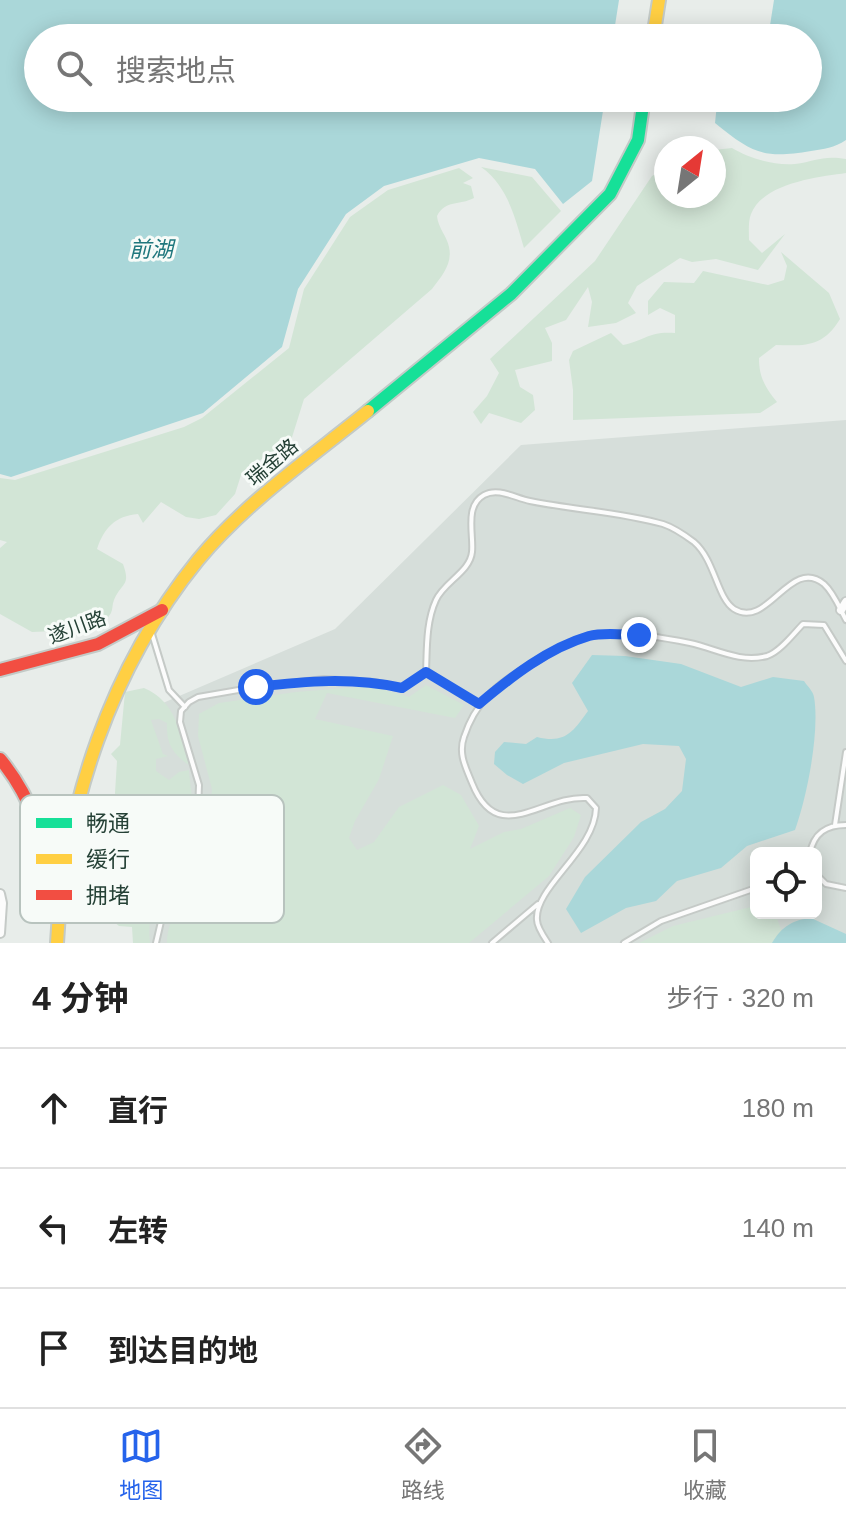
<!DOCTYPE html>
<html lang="zh">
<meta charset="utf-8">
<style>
body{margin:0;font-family:Helvetica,"Noto Sans SC",sans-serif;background:#f6f6f6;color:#222}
.controls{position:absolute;right:24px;bottom:24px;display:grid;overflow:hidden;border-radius:12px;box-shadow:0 4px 20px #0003}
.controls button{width:72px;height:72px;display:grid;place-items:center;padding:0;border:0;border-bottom:2px solid #e0e0e0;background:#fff;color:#222;font:40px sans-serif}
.compass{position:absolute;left:654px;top:136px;width:72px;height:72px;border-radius:50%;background:#fff;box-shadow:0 4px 20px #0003;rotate:30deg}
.stop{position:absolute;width:24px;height:24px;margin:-18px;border:6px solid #2563eb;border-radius:50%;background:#fff}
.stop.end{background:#2563eb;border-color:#fff;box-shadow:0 2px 8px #0008}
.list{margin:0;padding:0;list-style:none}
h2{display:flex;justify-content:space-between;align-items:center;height:104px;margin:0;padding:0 32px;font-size:34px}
h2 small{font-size:26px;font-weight:400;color:#767676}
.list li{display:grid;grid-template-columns:52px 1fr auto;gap:24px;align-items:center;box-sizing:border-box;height:120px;padding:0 32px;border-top:2px solid #e0e0e0}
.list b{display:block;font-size:30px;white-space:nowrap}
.list em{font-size:26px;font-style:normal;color:#767676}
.icon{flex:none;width:44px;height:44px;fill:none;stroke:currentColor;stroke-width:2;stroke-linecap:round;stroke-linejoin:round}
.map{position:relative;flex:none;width:846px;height:943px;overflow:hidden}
.search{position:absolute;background:#fff;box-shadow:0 4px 20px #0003;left:24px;right:24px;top:24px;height:88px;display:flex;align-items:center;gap:20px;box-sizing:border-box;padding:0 28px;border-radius:44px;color:#767676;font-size:30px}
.sheet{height:464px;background:#fff}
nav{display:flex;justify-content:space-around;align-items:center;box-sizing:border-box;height:112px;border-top:2px solid #e0e0e0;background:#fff;font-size:22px;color:#767676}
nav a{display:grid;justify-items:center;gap:4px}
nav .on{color:#2563eb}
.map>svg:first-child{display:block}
</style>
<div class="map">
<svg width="846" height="943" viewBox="0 0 846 943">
<rect width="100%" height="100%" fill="#e8edea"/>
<path fill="#d6deda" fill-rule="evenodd" d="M846,420V943H140L128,718L335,629L521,445ZM756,853H816V913H756Z"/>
<path fill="#d2e5d6" d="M732,148C749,158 774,166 795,164C816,161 823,155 846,159V173C818,177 763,183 751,214C748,221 749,233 749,240L762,253L785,234L758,270L716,259L692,262L680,258L637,286L628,303L636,313L616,323L588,327L592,302L588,287L566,320L545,328L552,343V361L515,370L520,387L533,395L535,410L521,423L489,413L481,424L473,412L487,396L499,373L490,359L595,261L652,176L666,168V196H714V150Z
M481,167L532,177L561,211L524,248C515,218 508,186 481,167Z
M459,168L473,178L463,183L471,186L474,198C459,206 446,199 437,216C438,228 447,236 449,247C453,264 441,277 432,289L304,399L288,450L266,456L241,475L235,494L216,515L199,519L186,517L161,502L143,523L138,514C115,516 104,528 97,549L123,564C131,586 122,582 114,600C112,604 113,609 111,613C105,624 90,630 79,636L55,631L32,632L0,614V548L7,542L0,540V478L15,480L184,427L202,418L289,348L304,289L350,217L388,190Z
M781,252L829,293L840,319C823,347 806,346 776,345L759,358C759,377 765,387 777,402L760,413L573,420V390L569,360L573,351L611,333L623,345C646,340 649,331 675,333V315L660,308L648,315V301L664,282L694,283L703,271L768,285L784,280L787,266Z
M426,685L464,705L455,718L327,693L315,719L393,736L379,779L355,821L349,838L357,850L374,842L399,807L443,785L461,795L479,826L470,849L504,832L521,829L570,808L581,815L574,837L549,876L469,943H167C167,917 188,887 206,870L212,789L198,736L199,714L219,703L296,692L371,686L409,697Z
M144,688C177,702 180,734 189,765C172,754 166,743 167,723L159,719L151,720L163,754L168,756L156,759V771L169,780L179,772L189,770C190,786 194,805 193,821C190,843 176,859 165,877C154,896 147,920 150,943H133L132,927L119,926L109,918L105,904L112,875L107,866L117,810L115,793L117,761L111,754L120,745L125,692Z
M751,907L756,908V913H775L786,943H639L673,926Z"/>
<path fill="#aad7d9" d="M0,0H619L613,38H38V98H605L592,181L563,204L535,169L479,158L384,186L346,214L298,289L282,347L203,413L11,477L0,474Z
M774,0H846V140C834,148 824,149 811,151C763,159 752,153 715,123L717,104L724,98H808V38H768Z
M592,655L625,656L681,664L741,687L773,677L804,681C808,687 813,691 814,697C820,731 807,797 795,830L747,846L721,868L677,881L656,901L626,908L581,933L566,909L585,877L641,822L665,809L682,791L686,759L679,746L643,744L564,763L523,784L507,775L494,764L495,752L504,742L526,744L537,737C565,744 573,732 588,711L572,683Z
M811,918L846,934V943H772C782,926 793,920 811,918Z"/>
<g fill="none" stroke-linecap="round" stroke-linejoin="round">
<g stroke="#c5cac7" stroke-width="8">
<path id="lane" d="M152,634L169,690L185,707
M426,672L479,704
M835,825L846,752
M810,853C814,833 826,825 846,825
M816,874L826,884L846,888
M156,943L163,913L192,865L197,838L199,785L180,722L181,711L189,702L198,697L256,687L324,679L375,682L402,688L426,672C427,648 426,622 436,600C444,582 470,572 472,552C474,535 464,506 484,495C498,487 515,498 530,501C574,510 620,512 663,524C672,527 686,536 694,542C715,560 717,598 734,609C768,630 790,556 824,584C834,593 840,609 846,620
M492,943L538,904
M548,943C544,937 537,927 537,920C534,887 595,851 596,808L587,798C541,795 498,848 472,783C466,768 458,754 464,737C475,703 496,684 527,667C547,656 571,638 593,635C624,631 660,637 690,643C717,649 739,663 767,656C780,652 794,633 803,624L824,625L846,661
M624,943L661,921L756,888"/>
</g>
<g stroke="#c5cac7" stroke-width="12">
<path id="street" d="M841,610L846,602
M0,894L2,903L0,933"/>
</g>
<g stroke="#c3cac7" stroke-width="16">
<path id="fast" d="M368,411L511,294L610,194L638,140L644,98"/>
</g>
<g stroke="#c3cac7" stroke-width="16">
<path id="slow" d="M653,38L659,0
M57,943C64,806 111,667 198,560C246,502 310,458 368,411"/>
</g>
<g stroke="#c3cac7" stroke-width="16">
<path id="jam" d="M0,670L98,644L162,610
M0,759C34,799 46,848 59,898"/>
</g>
<use href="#lane" stroke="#fcfcfc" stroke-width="4"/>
<use href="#street" stroke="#fcfcfc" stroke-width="8"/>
<use href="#fast" stroke="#16e098" stroke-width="12"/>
<use href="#slow" stroke="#ffcf43" stroke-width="12"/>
<use href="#jam" stroke="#f24e42" stroke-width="12"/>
</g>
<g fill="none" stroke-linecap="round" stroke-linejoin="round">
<path stroke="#2563eb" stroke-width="10" d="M256,687C306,681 352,677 402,688L426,672L479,704C511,677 548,648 589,636C604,632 624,635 639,635"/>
</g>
<g text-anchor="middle" stroke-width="6" stroke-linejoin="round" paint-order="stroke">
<g font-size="20" fill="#254136" stroke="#f7fbf8">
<text transform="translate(272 462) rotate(-40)" y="7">瑞金路</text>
<text transform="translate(77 627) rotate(-20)" y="7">遂川路</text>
</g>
<g font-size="22" font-style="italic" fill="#1f777d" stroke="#f7fbf8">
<text x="151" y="257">前湖</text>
</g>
</g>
<rect x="20" y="795" width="264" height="128" rx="12" fill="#f7fbf8" stroke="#b8c3be" stroke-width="2"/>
<rect x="36" y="818" width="36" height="10" fill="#16e098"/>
<rect x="36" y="854" width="36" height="10" fill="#ffcf43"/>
<rect x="36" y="890" width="36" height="10" fill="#f24e42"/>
<g font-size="22" fill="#254136">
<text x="86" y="831">畅通</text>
<text x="86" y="867">缓行</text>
<text x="86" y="903">拥堵</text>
</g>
</svg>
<div class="controls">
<button><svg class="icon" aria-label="locate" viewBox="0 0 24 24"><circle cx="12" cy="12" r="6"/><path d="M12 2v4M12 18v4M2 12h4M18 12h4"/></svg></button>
</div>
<svg class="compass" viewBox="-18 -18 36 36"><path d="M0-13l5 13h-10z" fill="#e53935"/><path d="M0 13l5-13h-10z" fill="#767676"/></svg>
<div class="stop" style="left:256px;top:687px"></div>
<div class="stop end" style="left:639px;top:635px"></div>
<div class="search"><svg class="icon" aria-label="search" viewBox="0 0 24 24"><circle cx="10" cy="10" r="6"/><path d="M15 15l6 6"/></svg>搜索地点</div>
</div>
<section class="sheet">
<h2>4 分钟<small>步行 · 320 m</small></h2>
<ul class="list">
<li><svg class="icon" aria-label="ahead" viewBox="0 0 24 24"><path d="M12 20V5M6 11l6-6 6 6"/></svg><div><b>直行</b></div><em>180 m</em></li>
<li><svg class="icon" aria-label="left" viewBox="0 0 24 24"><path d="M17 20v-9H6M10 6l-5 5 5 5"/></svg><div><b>左转</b></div><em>140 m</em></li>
<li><svg class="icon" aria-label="arrive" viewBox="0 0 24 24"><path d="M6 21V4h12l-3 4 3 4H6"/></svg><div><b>到达目的地</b></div></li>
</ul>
</section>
<nav>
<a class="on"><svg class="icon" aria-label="map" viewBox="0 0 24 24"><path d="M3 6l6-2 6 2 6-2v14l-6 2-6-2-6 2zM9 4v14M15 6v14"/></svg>地图</a>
<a><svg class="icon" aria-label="directions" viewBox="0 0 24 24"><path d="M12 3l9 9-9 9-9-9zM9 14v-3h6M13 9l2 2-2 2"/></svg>路线</a>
<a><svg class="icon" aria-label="saved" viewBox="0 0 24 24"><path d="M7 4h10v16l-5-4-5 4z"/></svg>收藏</a>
</nav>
